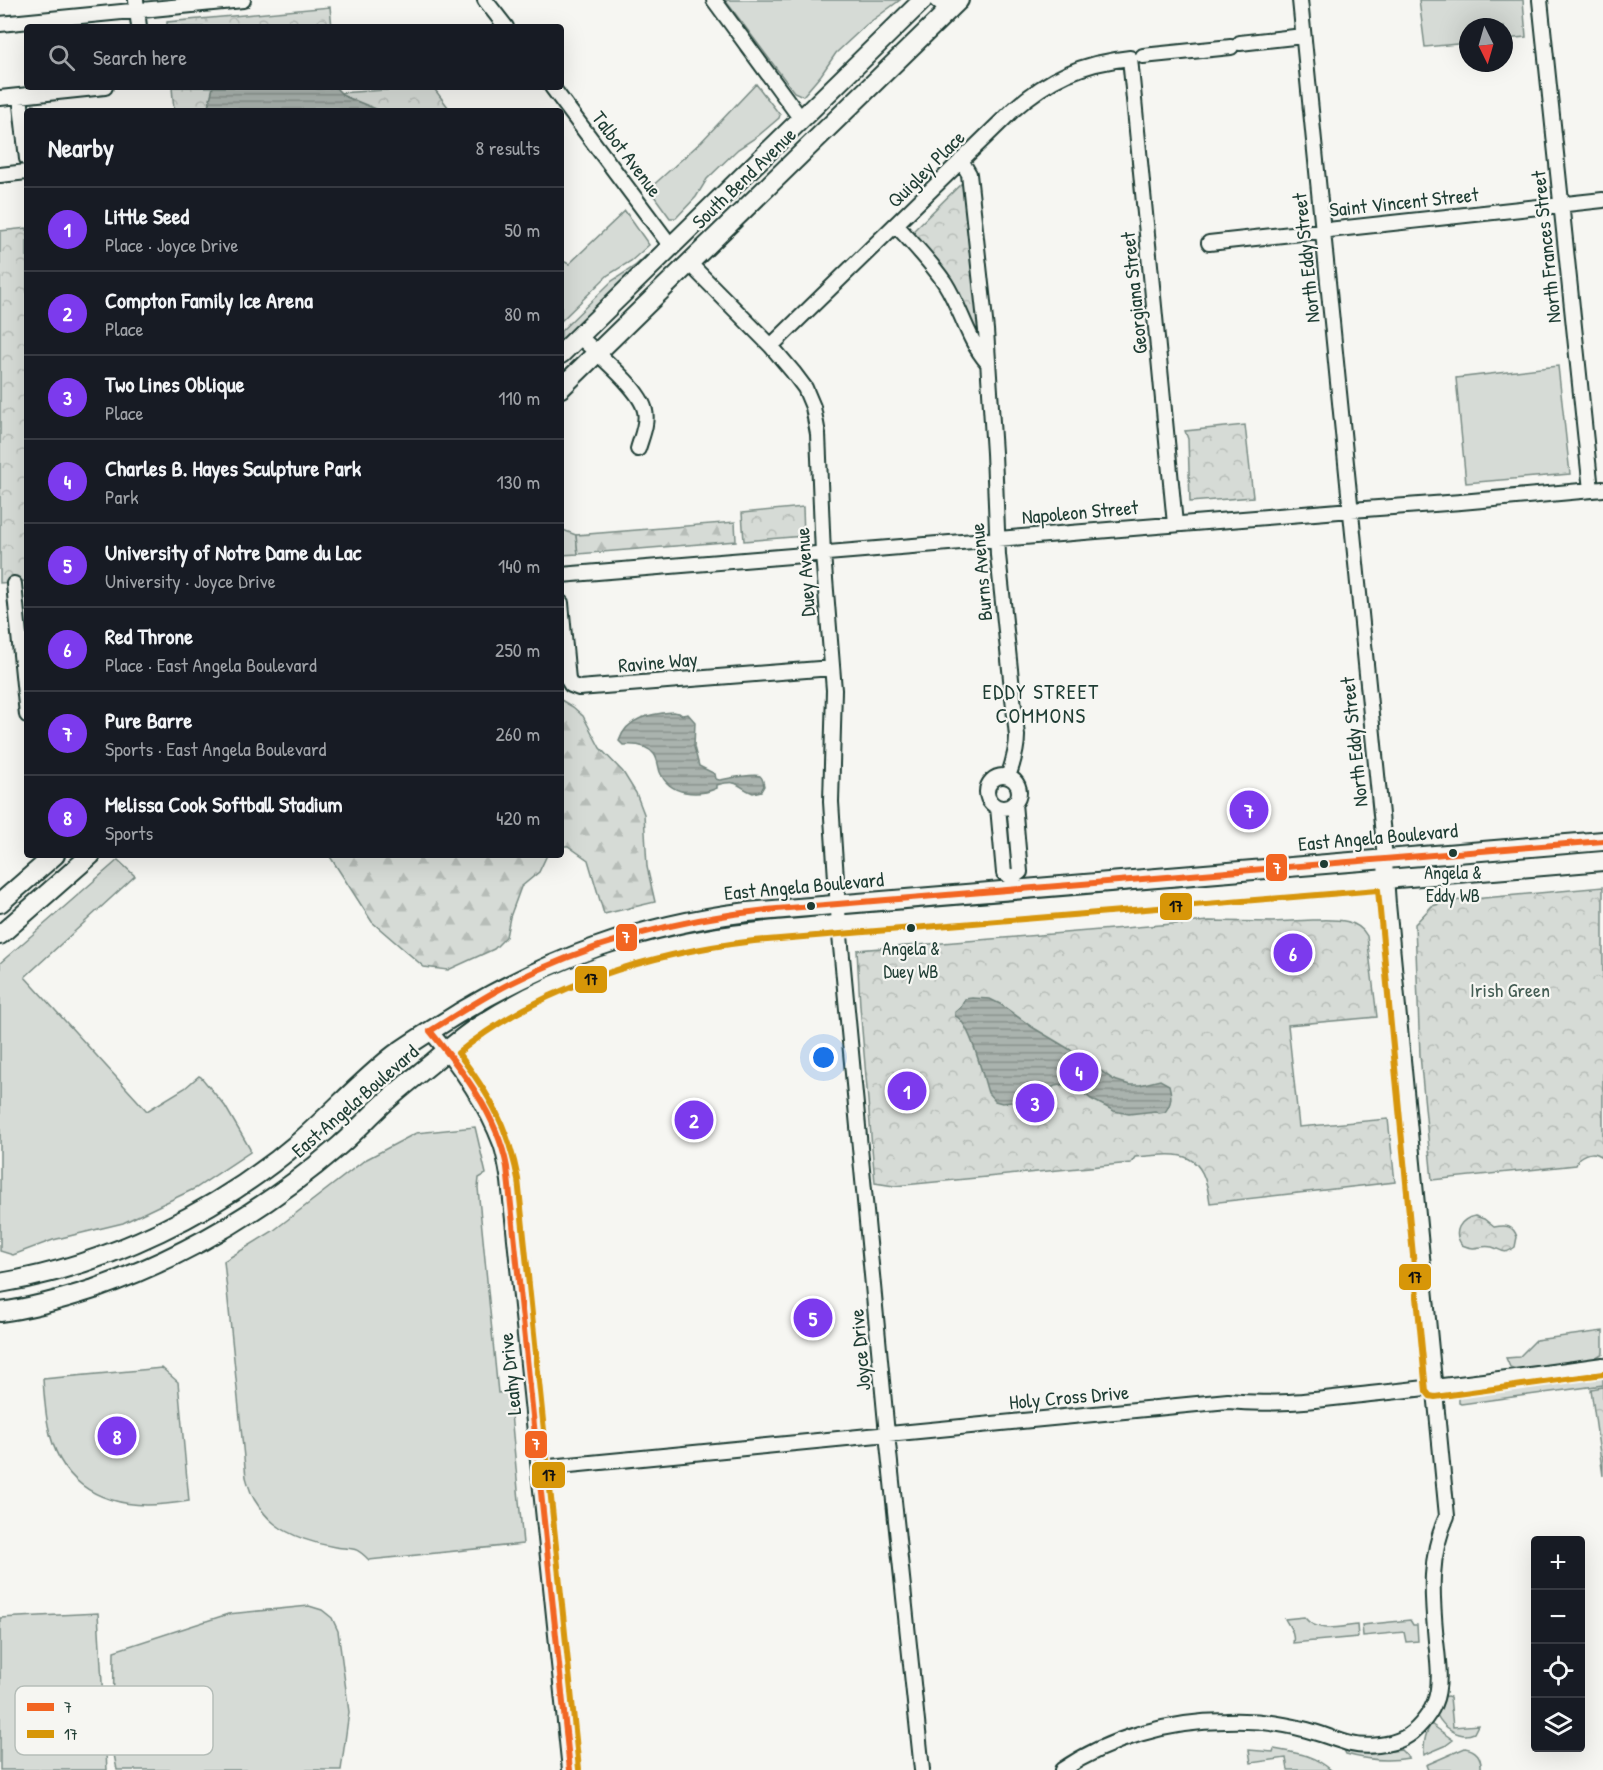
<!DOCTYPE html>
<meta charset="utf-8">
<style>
body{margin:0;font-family:"Patrick Hand",sans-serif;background:#20242c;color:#f1f3f6}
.controls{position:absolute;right:18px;bottom:18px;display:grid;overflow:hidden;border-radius:6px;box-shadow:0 6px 24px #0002}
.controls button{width:54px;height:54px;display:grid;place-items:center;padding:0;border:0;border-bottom:2px solid #363941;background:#171b24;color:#f1f3f6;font:30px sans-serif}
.compass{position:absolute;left:1459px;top:18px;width:54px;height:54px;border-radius:50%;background:#171b24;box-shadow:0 6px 24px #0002;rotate:175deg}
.you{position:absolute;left:824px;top:1058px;width:21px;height:21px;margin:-15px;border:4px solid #fff;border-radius:50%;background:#1a73e8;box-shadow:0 0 0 9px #1a73e833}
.badge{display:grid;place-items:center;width:39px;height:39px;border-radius:50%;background:#7c3aed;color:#fff;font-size:20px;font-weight:700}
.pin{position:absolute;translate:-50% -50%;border:3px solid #fff;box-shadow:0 2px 6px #0006}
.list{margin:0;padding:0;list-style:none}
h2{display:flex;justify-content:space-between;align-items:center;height:78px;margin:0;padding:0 24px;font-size:26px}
h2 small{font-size:20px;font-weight:400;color:#9ea1a6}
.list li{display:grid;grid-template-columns:39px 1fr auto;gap:18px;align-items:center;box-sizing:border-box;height:84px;padding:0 24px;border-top:2px solid #363941}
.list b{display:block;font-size:22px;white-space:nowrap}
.list p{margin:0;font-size:20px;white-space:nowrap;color:#9ea1a6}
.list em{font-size:20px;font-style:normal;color:#9ea1a6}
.icon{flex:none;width:33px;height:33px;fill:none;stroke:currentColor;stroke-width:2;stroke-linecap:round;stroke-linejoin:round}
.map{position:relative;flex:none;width:1603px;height:1770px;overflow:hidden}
.search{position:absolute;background:#171b24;box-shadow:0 6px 24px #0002;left:24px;top:24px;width:540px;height:66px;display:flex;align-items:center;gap:15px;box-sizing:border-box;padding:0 21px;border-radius:6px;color:#9ea1a6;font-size:22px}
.panel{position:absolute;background:#171b24;box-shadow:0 6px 24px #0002;left:24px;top:108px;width:540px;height:750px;border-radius:6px}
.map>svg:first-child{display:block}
</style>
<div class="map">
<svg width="1603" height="1770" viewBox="0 0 1603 1770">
<defs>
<pattern id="forest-firs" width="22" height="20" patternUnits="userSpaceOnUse" patternTransform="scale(1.5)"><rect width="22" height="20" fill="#d6dbd6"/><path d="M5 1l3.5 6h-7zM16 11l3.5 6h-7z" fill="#b7bdb8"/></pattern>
<pattern id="park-crowns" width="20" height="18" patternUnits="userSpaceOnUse" patternTransform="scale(1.5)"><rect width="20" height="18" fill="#d6dbd6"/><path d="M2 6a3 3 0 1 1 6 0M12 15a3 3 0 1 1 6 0" fill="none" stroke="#b7bdb8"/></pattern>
<pattern id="water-rules" width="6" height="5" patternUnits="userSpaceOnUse" patternTransform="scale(1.5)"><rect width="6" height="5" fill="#aab3ae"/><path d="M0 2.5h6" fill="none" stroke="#8a938e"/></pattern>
</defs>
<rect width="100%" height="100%" fill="#f6f6f2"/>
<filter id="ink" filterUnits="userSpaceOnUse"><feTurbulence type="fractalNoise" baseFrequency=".0167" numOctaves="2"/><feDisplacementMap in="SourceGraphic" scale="12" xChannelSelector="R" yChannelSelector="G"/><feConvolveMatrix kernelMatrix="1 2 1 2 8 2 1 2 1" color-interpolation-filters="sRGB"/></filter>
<g filter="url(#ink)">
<path fill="#d6dbd6" stroke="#7a8c85" stroke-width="1.5" d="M725,0H900L866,25L836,53L821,75L803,96L794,92Z
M1419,0H1523L1526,37L1504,39V27H1468V43L1425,47Z
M756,84L780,115L779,118L758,136L738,149L707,179L696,197L676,218H670L649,189L701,142Z
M625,211L649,245L631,261L608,275L561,321V263L563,261L569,264Z
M651,251L650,255L561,342V331L612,281L635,266Z
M1558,366L1570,474L1466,483L1456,378Z
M561,512L563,530L576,535L578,554L561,555Z
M118,860L135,876L25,977L147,1111L185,1088L199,1076L201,1077L225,1106L250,1149V1152L196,1188L123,1223L53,1240L13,1255L0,1251V963Z
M475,1127L486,1174L479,1178L478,1188L498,1393L509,1392L523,1544L369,1560C354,1545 354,1550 335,1547C316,1544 290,1536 275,1524C267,1518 259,1507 254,1499C250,1492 248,1484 246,1477L224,1261L273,1231L365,1160L416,1133Z
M1603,1331V1353L1592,1360L1519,1370L1510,1367L1506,1358L1519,1357L1536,1340Z
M162,1368L178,1382L189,1501C176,1503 161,1505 147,1505C95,1504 58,1479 48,1425C45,1410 44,1394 43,1379Z
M1593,1375L1603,1378V1385L1461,1404L1459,1403V1393Z
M309,1606L322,1610L332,1618L338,1631L349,1712L341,1770H117L113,1749L114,1651L228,1614Z
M98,1613L107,1770H0V1618Z
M1304,1617C1318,1634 1338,1627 1357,1625L1358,1637L1293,1643C1295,1632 1290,1628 1285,1619Z
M1410,1620L1413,1625H1417L1418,1641L1406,1642L1404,1632L1363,1636L1362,1625Z
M1447,1696L1450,1697L1453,1727L1478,1725L1474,1733C1460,1740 1443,1727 1437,1715L1444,1697Z
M1431,1724L1453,1740L1445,1746L1424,1755C1423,1743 1425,1734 1431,1724Z
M1465,1748C1477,1750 1482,1758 1481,1770H1428L1426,1765Z
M1274,1749C1297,1753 1312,1754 1331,1770H1288L1286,1758L1251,1763L1249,1750L1273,1752Z
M1344,1750L1368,1754L1401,1750L1409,1758C1387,1762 1367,1760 1346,1754Z"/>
<path fill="url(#forest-firs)" stroke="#7a8c85" stroke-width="1.5" d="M735,522L736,541L578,554L576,535Z
M561,700L573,707L583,716L600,748L623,772L636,793L644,814L647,867L655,902L604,914L588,860L568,846H561Z
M329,855H547L539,872L521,887L510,917L506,937L494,949L448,970L424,967L372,922Z"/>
<path fill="url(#park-crowns)" stroke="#7a8c85" stroke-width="1.5" d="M330,7L332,27H167V22Z
M172,87H337L338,93L433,87L451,111H174Z
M965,180L979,330L977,332H975L910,234Z
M27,228V581L0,583V231Z
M1245,425L1253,497L1190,502L1188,439L1185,431Z
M803,507L804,536L744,541L742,513Z
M1603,887V1158C1596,1151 1587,1152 1579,1158L1576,1165L1432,1180L1420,1055L1415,924L1432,906L1451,901Z
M1313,920C1332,920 1357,917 1367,936L1377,1017L1288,1025L1299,1127L1388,1119L1395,1182L1210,1203C1203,1148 1181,1153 1135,1157L1131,1163L894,1186L875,1183L860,1006L857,950L1209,921L1272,922Z
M1475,1216L1484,1219L1494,1227C1506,1225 1513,1225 1517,1237L1515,1247C1503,1256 1503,1250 1492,1247C1480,1244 1478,1252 1462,1245C1452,1232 1460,1219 1475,1216Z
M1603,1387V1476L1591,1389Z"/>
<path fill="url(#water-rules)" stroke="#72847d" stroke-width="1.5" d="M213,87H308L319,89L335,87L344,96L381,111H207Z
M673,712L679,713L682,715L688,714L695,722L694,747L699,766L715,774L716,779L719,780C726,779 754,773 760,776C763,778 763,782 764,786L761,791L753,793C734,785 740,779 717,785V788C698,797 669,795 660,772C658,766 658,759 654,754C647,745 633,744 623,745L619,741C627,717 650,714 673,712Z
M972,998L990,999L1000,1004L1032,1027L1069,1049L1114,1080L1130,1085H1140L1160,1080L1169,1085C1172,1096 1172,1103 1165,1112L1159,1113L1155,1111L1129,1114L1114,1111L1091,1099L1076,1087L1066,1084L1055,1086L1022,1101L1002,1103L995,1101L988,1093C983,1077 970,1021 955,1016V1012L961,1007L965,999Z"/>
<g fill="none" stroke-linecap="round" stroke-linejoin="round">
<g stroke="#1f3d34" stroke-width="18">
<path id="minor" d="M136,0L139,27
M485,0L506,27
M714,0L801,119
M936,0L949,11
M1540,0L1591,490
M0,24L243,0
M1240,43L1303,36
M1143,56L1231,47
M552,87L670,245
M20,96L27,159
M0,98L105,87
M961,160L969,174L986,330L994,453L998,555L1017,736C1017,750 1013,763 1008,777
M0,175L27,172
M896,225C913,244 931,262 945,283C961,308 967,339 987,362
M1209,243L1603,200
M689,263L771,346L793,372L805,388L813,407L818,434L823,554L834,690L831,802L839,925L887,1434L922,1770
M579,336C596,353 641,389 645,411C648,423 641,438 638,449
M771,346L1013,110C1049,78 1082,63 1130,58L1175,524
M561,575L1351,510L1461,502L1603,489
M14,584L27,715
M561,603L568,680L571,685L579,688L832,668
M987 792a16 16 0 1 1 32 0a16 16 0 1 1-32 0Z
M998,807L1004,873L1012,878
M1012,878L1020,872L1014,803
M430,1031C459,1065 485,1102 501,1144C505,1156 507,1169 509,1181L570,1770
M539,1468L1228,1401C1276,1406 1323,1399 1370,1394C1448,1386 1525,1376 1603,1365
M1062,1770C1109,1738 1170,1721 1226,1721C1253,1720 1281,1723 1307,1730C1322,1734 1336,1740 1351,1744C1367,1748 1390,1745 1404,1738C1416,1732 1429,1716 1434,1704C1442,1686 1438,1660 1436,1641C1432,1596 1428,1558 1447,1516L1388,904L1383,835L1300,0"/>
</g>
<g stroke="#1f3d34" stroke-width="22">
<path id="major" d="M561,354L923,0
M561,388L959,0
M0,903L55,855
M0,935L91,855
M0,1283C106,1266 219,1211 300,1141C332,1113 361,1081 394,1055C415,1040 437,1027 459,1013C551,958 641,925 748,912L1603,841
M0,1312C32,1308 63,1299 94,1289C185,1257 266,1209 339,1146C354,1133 368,1118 382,1105C398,1090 415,1077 432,1063C447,1050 462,1037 479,1026C551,979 634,951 719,937C749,932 780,930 811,927L1603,861"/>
</g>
<use href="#minor" stroke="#f6f6f2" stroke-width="14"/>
<use href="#major" stroke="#f6f6f2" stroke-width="18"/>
<g stroke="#f6f6f2" stroke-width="10">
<path id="bus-1" d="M570,1770L507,1167C497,1115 463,1071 430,1031C456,1015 482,998 509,984C593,941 683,918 777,909L1603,841"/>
</g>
<g stroke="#f6f6f2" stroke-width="10">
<path id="bus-2" d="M579,1769L518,1179C508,1127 490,1095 458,1053C540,986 651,953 754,941L1378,890L1426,1391L1430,1396L1435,1397L1603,1374"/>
</g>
<use href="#bus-1" stroke="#f26522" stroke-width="6"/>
<use href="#bus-2" stroke="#d79608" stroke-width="6"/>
</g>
</g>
<g fill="#1f3d34" stroke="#f6f6f2" stroke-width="2">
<circle cx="1453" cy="853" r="5"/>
<circle cx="1324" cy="864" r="5"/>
<circle cx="811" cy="906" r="5"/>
<circle cx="911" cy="928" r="5"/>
</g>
<g text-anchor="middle" stroke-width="4.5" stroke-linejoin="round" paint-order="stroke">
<g font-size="18" fill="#1f3d34" stroke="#f6f6f2">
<text x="1453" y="879">Angela &amp;<tspan x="1453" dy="23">Eddy WB</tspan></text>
<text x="911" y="955">Angela &amp;<tspan x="911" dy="23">Duey WB</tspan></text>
</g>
<g font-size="20" fill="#1f3d34" stroke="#f6f6f2">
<text transform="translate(627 154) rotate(53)" y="7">Talbot Avenue</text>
<text transform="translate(926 169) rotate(-45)" y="7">Quigley Place</text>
<text transform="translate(744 178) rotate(-44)" y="7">South Bend Avenue</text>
<text transform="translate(1404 202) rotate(-6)" y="7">Saint Vincent Street</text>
<text transform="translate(1546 247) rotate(-96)" y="7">North Frances Street</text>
<text transform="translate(1306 258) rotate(-96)" y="7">North Eddy Street</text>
<text transform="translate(1134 293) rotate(-96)" y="7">Georgiana Street</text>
<text transform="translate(1080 512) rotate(-5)" y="7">Napoleon Street</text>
<text transform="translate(805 572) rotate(-94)" y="7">Duey Avenue</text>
<text transform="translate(981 572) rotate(-95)" y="7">Burns Avenue</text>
<text transform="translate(658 662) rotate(-5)" y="7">Ravine Way</text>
<text transform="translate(1354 742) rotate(-96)" y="7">North Eddy Street</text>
<text transform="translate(1378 837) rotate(-5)" y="7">East Angela Boulevard</text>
<text transform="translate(804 886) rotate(-5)" y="7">East Angela Boulevard</text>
<text transform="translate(355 1101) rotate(-41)" y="7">East Angela Boulevard</text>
<text transform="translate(860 1350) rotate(-95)" y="7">Joyce Drive</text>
<text transform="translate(510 1374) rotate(-96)" y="7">Leahy Drive</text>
<text transform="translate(1069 1397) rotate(-5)" y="7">Holy Cross Drive</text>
</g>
<g font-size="20" fill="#445d54" stroke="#f6f6f2">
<text x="1510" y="997">Irish Green</text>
</g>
<g font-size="21" letter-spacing="1.5" fill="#1f3d34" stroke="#f6f6f2">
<text x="1041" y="699">EDDY STREET<tspan x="1041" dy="24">COMMONS</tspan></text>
</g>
</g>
<rect x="15" y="1686" width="198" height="69" rx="9" fill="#f6f6f2" stroke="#b6beb9" stroke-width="1.5"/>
<rect x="27" y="1703" width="27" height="8" fill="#f26522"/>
<rect x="27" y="1730" width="27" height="8" fill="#d79608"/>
<g font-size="16" fill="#1f3d34">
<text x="64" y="1713">7</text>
<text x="64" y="1740">17</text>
</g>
<g stroke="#f6f6f2" stroke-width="2">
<rect x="1265" y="853" width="23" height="29" rx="6" fill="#f26522"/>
<rect x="1159" y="892" width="34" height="29" rx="6" fill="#d79608"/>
<rect x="615" y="923" width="23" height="29" rx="6" fill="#f26522"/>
<rect x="574" y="965" width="34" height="29" rx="6" fill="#d79608"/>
<rect x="1398" y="1263" width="34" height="28" rx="6" fill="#d79608"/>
<rect x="524" y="1430" width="24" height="29" rx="6" fill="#f26522"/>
<rect x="531" y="1461" width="35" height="28" rx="6" fill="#d79608"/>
</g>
<g font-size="16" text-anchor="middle" font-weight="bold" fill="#fff">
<text x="1277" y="874">7</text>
<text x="626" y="943">7</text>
<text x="536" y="1450">7</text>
</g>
<g font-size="16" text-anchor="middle" font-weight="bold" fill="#111">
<text x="1176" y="912">17</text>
<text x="591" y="985">17</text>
<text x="1415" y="1283">17</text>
<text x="549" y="1481">17</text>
</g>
</svg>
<div class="controls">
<button>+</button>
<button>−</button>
<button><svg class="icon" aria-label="locate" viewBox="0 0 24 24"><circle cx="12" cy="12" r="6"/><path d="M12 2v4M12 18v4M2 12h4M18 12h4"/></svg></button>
<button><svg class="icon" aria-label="layers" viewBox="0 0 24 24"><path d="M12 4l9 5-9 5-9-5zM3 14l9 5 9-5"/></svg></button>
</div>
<svg class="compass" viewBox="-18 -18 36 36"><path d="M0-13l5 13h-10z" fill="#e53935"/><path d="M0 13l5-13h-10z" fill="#9ea1a6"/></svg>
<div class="you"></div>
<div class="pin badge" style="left:907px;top:1091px">1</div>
<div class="pin badge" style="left:694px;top:1120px">2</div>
<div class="pin badge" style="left:1035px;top:1103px">3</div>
<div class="pin badge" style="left:1079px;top:1072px">4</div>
<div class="pin badge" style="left:813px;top:1318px">5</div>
<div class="pin badge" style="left:1293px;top:953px">6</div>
<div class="pin badge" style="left:1249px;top:810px">7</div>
<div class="pin badge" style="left:117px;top:1436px">8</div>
<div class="search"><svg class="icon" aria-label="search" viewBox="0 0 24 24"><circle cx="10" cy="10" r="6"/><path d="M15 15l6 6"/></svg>Search here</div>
<section class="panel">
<h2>Nearby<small>8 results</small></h2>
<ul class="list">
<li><span class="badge">1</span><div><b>Little Seed</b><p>Place · Joyce Drive</p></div><em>50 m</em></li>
<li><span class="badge">2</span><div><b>Compton Family Ice Arena</b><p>Place</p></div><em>80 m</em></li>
<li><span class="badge">3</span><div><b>Two Lines Oblique</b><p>Place</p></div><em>110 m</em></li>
<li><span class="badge">4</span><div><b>Charles B. Hayes Sculpture Park</b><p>Park</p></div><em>130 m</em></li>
<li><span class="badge">5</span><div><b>University of Notre Dame du Lac</b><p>University · Joyce Drive</p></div><em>140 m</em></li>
<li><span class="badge">6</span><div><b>Red Throne</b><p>Place · East Angela Boulevard</p></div><em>250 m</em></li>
<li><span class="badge">7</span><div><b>Pure Barre</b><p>Sports · East Angela Boulevard</p></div><em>260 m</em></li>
<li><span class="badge">8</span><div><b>Melissa Cook Softball Stadium</b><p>Sports</p></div><em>420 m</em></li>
</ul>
</section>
</div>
